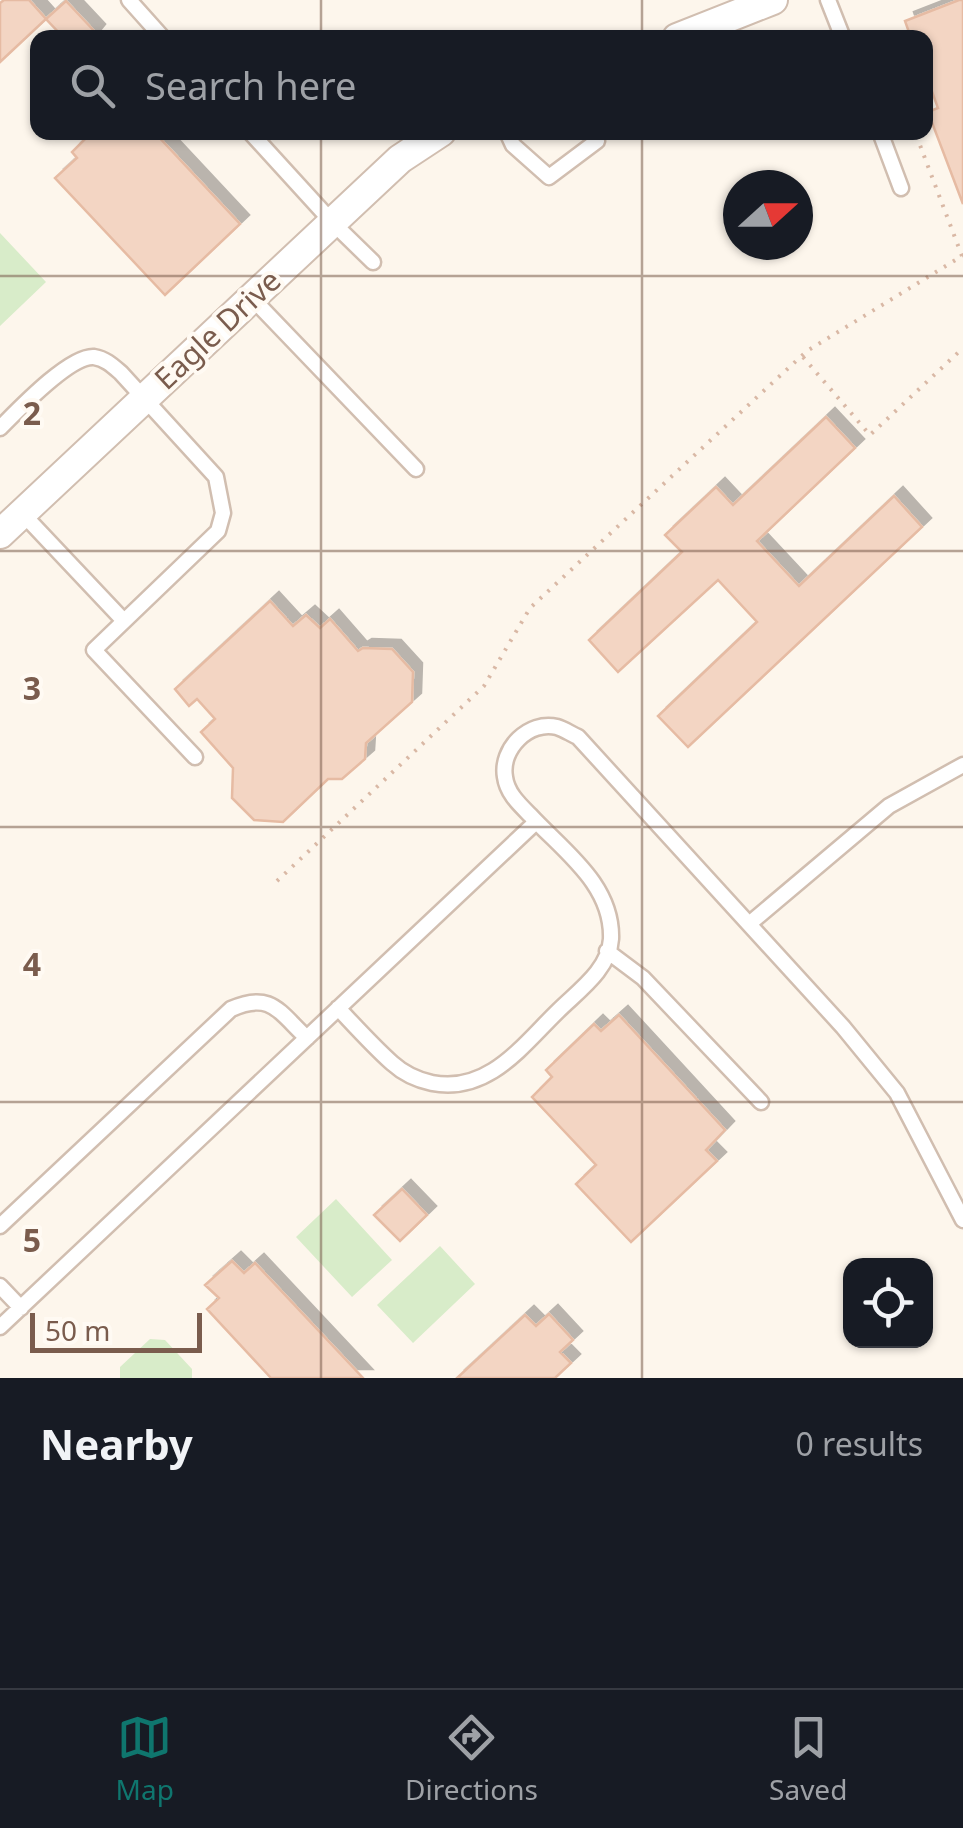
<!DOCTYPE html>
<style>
body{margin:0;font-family:"Noto Sans",sans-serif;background:#242831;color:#f1f3f6}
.controls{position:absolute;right:30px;bottom:30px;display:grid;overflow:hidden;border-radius:20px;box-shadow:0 2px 8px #0004}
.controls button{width:90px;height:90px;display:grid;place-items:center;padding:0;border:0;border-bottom:2px solid #363941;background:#171b24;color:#f1f3f6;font:50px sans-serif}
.compass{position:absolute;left:723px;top:170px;width:90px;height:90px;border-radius:50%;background:#171b24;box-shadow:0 2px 8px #0004;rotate:69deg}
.scale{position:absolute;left:30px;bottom:25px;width:172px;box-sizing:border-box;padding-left:10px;border:5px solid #7a5c4d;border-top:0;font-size:28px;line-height:35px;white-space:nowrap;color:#7a5c4d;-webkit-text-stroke:8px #fffaf3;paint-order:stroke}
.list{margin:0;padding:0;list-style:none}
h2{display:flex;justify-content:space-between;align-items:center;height:130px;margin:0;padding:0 40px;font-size:42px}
h2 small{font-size:32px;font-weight:400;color:#9ea1a6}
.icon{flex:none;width:55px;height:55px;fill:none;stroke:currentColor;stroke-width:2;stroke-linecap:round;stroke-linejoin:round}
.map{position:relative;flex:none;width:963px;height:1378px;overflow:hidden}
.search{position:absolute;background:#171b24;box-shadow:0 2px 8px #0004;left:30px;right:30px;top:30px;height:110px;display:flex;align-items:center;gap:25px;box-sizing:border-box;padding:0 35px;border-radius:20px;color:#9ea1a6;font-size:38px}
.sheet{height:310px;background:#171b24}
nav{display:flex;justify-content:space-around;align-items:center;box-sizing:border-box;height:140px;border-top:2px solid #363941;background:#171b24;font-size:28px;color:#9ea1a6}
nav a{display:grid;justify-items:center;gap:5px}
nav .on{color:#0f766e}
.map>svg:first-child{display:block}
</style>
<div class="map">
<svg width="963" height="1378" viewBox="0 0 963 1378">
<defs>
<filter id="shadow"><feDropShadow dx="9" dy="-9" stdDeviation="0" flood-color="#0004"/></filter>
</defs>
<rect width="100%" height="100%" fill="#fdf6ec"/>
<path fill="#d8ecc9" d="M0,233L46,282L0,326Z
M336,1199L392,1260L352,1297L296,1237Z
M440,1246L475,1284L413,1343L377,1305Z
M150,1339L165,1340L192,1369V1378H120V1367Z"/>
<path fill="#f3d5c3" stroke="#e6bba3" stroke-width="2.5" filter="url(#shadow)" d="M4,0H29L46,19L0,62V3Z
M959,0H963V204L928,112L938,108L926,75V38H911L905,21Z
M66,1L96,33L92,38H64L46,19Z
M92,132H154L240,224L165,295L55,178L77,158L72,152Z
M826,417L855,448L757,541L799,586L894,496L922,527L688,747L658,716L757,622L718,580L618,672L589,640L682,552L665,535L716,487L733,505Z
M270,601L293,626L306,615L320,628L330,619L358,651L363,648L392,649L413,672L412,702L366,743L365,759L342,779H328L283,822L254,820L232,798L233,768L201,732L215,719L197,699L189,706L175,689Z
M619,1015L725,1130L706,1150L717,1161L631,1242L576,1184L596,1165L532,1097L552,1077L546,1070L594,1024L601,1031Z
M402,1189L427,1215L400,1241L374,1215Z
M232,1261L244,1273L255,1263L363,1378H271L207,1309L219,1298L205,1285Z
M549,1314L573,1340L560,1352L571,1363L555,1378H457L525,1315L536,1326Z"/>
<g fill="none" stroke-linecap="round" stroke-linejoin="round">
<g stroke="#d1beb0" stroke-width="19">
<path id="lane" d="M129,0L163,38
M828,0L843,38
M250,132L333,223L373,262
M507,132L513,145L549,177L597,141
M880,132L901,188
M252,298L416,469
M0,428C18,410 70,355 94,357C106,359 113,366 121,373L216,477L223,513L218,531L94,650L195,757
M22,513L124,621
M749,924L889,806L963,765
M607,951L643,978L761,1102
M338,1008C356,1027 373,1046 392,1063C403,1073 418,1080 432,1083C488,1094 522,1046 558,1011C578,991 609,970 611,939C613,884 562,850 530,815C519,804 507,793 505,777C500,749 529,720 557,727C564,729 571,734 578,737L843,1027L897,1093L963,1220
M0,1226L231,1009C271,991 279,1012 307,1038
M0,1286L21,1308
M0,1327L536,822"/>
</g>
<g stroke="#d1beb0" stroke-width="32">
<path id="street" d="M677,38L773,0
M0,534L400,159L441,132"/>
</g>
<path stroke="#d9b8a5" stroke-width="4" stroke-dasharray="2.5 8" stroke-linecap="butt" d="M803,357L870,435L963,348
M277,881L484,686L530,608L770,385L807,351L962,256L915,132"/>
<use href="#lane" stroke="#fff" stroke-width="14"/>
<use href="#street" stroke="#fff" stroke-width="28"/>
</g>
<path fill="none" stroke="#7a5c4d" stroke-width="2.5" stroke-opacity="0.55" d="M321,0V38M642,0V38M321,132V1378M642,132V1378M0,276H963M0,551H963M0,827H963M0,1102H963"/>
<g text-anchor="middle" stroke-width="8" stroke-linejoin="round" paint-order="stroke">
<g font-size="30" fill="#7a5c4d" stroke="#fffaf3">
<text transform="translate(218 330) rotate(-43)" y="10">Eagle Drive</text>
</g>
</g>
<g font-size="32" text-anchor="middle" font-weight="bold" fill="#7a5c4d" stroke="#fffaf3" stroke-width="8" stroke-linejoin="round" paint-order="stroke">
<text x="32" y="425">2</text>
<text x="32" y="700">3</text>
<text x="32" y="976">4</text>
<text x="32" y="1252">5</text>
</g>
</svg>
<div class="controls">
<button><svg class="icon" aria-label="locate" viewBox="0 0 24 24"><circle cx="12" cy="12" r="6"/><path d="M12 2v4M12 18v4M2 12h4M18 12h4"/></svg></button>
</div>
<svg class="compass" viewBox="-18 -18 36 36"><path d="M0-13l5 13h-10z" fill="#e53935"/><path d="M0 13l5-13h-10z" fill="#9ea1a6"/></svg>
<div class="scale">50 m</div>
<div class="search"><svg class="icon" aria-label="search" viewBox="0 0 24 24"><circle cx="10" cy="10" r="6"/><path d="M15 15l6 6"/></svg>Search here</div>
</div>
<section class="sheet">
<h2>Nearby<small>0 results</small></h2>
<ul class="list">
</ul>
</section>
<nav>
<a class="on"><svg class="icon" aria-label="map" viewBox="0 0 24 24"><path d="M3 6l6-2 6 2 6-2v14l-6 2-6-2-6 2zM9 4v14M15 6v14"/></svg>Map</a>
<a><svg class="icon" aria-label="directions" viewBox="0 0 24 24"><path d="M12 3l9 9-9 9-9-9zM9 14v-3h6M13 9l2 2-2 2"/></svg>Directions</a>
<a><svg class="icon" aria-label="saved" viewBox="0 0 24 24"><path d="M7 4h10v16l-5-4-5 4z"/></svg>Saved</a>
</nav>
